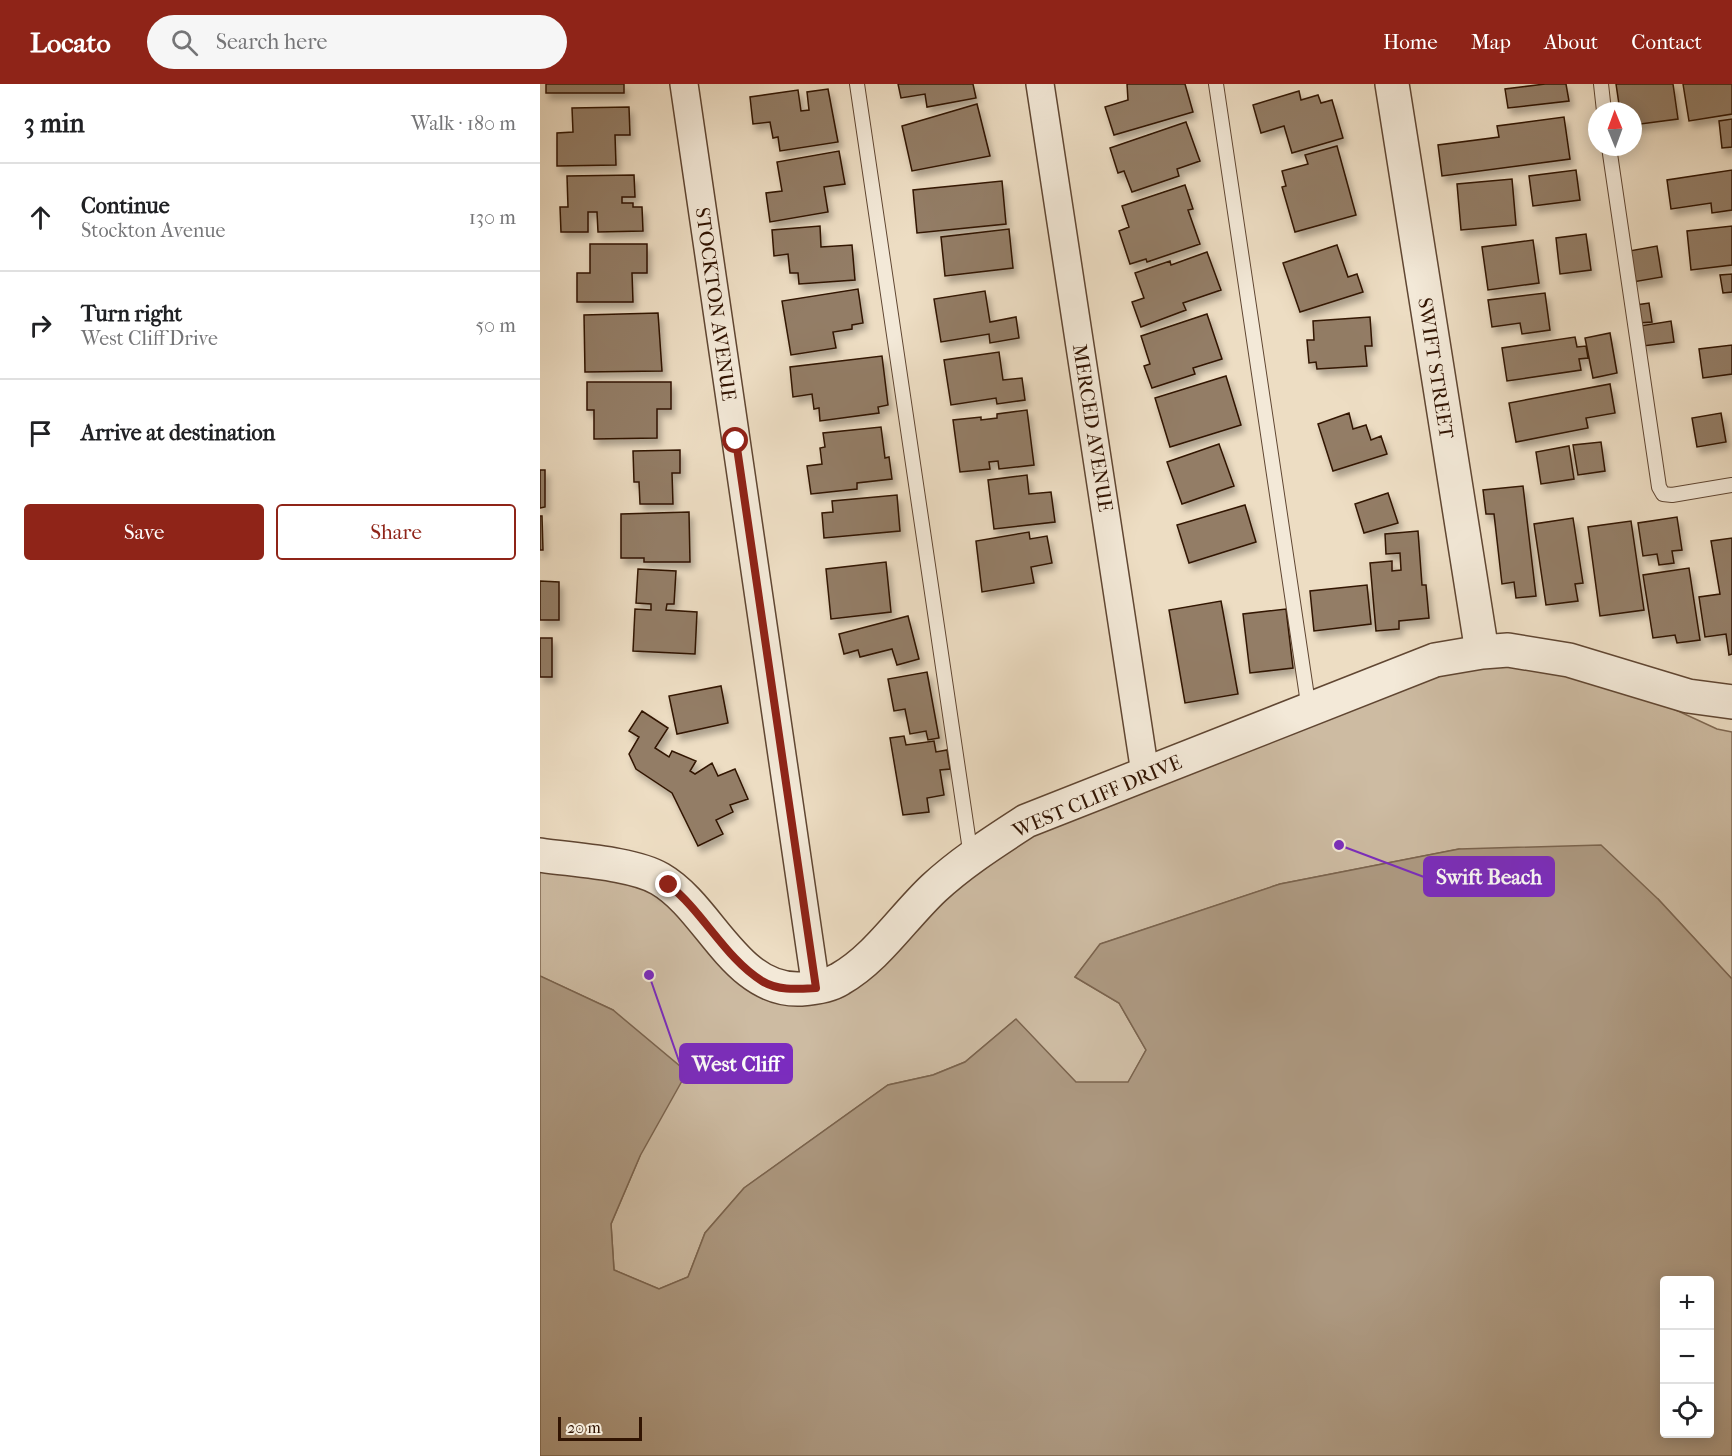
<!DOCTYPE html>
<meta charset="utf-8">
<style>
body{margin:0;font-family:"IM FELL French Canon",serif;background:#f6f6f6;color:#202124}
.controls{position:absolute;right:18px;bottom:18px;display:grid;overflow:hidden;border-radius:6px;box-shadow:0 3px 15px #0003}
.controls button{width:54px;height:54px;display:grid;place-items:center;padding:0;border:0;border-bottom:2px solid #e0e0e0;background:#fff;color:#202124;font:30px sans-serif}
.compass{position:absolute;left:1048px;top:18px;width:54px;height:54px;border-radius:50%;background:#fff;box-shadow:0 3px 15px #0003;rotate:359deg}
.scale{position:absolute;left:18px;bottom:15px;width:84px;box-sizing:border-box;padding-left:6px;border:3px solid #311402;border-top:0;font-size:16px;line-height:21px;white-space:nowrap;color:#311402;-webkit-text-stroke:4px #f3e9d8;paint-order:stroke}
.stop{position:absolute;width:18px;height:18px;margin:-14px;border:4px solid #8f2418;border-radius:50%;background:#fff}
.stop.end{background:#8f2418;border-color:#fff;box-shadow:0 2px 6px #0008}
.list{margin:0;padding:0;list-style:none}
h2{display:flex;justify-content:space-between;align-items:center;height:78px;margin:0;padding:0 24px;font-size:26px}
h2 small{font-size:20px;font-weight:400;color:#757577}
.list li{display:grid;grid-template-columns:39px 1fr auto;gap:18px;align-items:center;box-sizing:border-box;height:108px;padding:0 24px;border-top:2px solid #e0e0e0}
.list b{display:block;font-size:22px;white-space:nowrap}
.list p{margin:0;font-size:20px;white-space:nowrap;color:#757577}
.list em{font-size:20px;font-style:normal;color:#757577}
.actions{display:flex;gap:12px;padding:18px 24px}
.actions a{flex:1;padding:14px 0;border:2px solid #8f2418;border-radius:6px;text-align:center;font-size:21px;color:#8f2418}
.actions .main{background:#8f2418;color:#fff}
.icon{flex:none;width:33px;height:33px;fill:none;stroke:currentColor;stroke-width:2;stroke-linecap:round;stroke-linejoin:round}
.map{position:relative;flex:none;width:1192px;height:1372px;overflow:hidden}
header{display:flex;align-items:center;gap:36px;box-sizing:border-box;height:84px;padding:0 30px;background:#8f2418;color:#fff}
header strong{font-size:28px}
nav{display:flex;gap:33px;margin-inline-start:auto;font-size:21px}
.search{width:420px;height:54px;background:#f6f6f6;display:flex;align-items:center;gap:15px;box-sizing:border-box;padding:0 21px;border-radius:33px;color:#757577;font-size:22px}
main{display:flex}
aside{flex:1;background:#fff}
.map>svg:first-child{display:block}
</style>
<header>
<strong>Locato</strong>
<div class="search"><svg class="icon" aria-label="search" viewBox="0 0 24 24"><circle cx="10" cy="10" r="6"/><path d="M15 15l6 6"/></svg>Search here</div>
<nav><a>Home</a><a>Map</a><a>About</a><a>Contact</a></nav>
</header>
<main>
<aside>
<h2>3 min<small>Walk · 180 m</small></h2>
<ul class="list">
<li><svg class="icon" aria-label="ahead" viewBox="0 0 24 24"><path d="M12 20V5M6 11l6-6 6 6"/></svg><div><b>Continue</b><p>Stockton Avenue</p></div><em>130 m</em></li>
<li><svg class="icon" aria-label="right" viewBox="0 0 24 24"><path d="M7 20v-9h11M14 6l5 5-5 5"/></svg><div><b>Turn right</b><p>West Cliff Drive</p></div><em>50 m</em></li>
<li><svg class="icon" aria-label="arrive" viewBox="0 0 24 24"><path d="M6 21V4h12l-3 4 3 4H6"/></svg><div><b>Arrive at destination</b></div></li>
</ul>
<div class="actions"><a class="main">Save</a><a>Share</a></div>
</aside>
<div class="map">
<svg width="1192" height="1372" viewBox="0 0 1192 1372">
<defs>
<filter id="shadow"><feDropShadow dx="3.5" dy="6" stdDeviation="3" flood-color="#0004"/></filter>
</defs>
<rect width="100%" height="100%" fill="#edddc3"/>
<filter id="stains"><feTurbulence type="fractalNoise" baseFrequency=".00333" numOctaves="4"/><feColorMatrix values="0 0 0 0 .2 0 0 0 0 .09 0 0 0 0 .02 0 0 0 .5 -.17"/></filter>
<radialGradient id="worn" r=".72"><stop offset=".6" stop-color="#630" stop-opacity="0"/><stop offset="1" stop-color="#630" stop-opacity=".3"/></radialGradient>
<path fill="#cdbba2" stroke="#7f6852" stroke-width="1.5" d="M904,583H1008L1112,615L1177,645L1192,648V895L1118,815L919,765L740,800L561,860L535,893L579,919L606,966L588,999H536L475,936L425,978L393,991L348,1001L204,1104L165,1149L148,1193L119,1205L74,1186L71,1140L100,1072L73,926L0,892V773L91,788L170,838L274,915L435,773Z"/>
<path fill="#ad9981" stroke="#7b644e" stroke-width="1.5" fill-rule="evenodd" d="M1061,761L1118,815L1192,895V1372H0V892L73,926L147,988L100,1072L71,1140L74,1186L119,1205L148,1193L165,1149L204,1104L348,1001L393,991L425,978L476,935L536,998H588L606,966L579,919L535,893L560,860L740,800L919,765ZM1124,1196H1170V1350H1124Z"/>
<path fill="#937d66" stroke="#311402" stroke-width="1.5" filter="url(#shadow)" d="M6,0H84V9H6Z
M358,0H433L436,14L387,23L385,10L361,14Z
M587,0H645L653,28L574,51L565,23L588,16Z
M1005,0H1026L1029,17L968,24L965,5Z
M1076,0H1133L1138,35L1093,41V27H1080Z
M1143,0H1192V30L1149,37Z
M288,5L298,58L240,67L238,53L233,54L230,38L213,40L210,13L258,6L261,27L269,26L267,8Z
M759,7L761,16L778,11L781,19L792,16L803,54L752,69L744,42L721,49L713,21Z
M437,20L450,72L372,87L362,42Z
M89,23L90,51H75L76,81L17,82V49L33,48L32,24Z
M1024,33L1030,75L902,92L898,61L959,53L957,42Z
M1192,35V63L1182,64L1179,37Z
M646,38L660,77L637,85L639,92L592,108L584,87L578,89L570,64Z
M797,62L816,131L755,148L742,103L746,102L742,87L768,80L765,71Z
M299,67L305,100L284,103L288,128L230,138L226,109L242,107L237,78Z
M1036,86L1040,116L993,122L989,92Z
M1192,86V126L1172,129L1171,119L1131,125L1127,96Z
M94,91L95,113H82V119H93V123H102L103,147L58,148L57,128H48V148H21L20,123H28L27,92Z
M972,95L976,141L921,146L917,100Z
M462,97L466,140L377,149L373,106Z
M645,101L653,125L648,126L660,160L607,178L606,175L590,180L579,147L589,143L582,122Z
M280,142L281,163L312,161L315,196L259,200L258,189H250L248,170L234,172L232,146Z
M1192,142V181L1151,186L1147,147Z
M469,145L473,184L405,192L401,153Z
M1046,150L1051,186L1020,190L1016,154Z
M993,156L999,199L948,206L942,163Z
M50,160H107V189H92L93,218H37V189H50Z
M797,161L808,193L817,190L823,208L760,228L743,179Z
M1117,162L1122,193L1093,198L1089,167Z
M667,168L681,206L643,219L646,226L601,243L592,218L604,214L595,189L630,177L631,181Z
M1192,190V208L1183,209L1180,191Z
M318,205L323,239L312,241V245L293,248L296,264L251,271L242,217Z
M445,207L450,238L476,233L479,254L450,259L449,250L401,258L394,215Z
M1005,209L1010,246L982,250L980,239L952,243L948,216Z
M1109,219L1112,238L1098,239L1096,221Z
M118,229L122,287L45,288L44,231Z
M667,230L682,275L653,284L655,290L612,304L604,282L610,280L601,252Z
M830,233L832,262H825L827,282L777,285L776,278L769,279L767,256H774L773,237Z
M1131,237L1134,258L1103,262L1100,242Z
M1070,249L1077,289L1053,294L1045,254Z
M1035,253L1037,263L1046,262L1048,274L1039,275L1041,286L967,297L962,264Z
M1192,261V290L1163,294L1159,265Z
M459,268L463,296L482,294L485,316L457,320L456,314L411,321L404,276Z
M342,272L348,321L338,323L339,329L280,337L279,324L274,325L272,310L253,313L250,283Z
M686,292L701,341L630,363L615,314Z
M47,298H131V325H117V354L54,355V326H47Z
M1070,300L1075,329L1046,334L1048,344L976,358L969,319Z
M487,326L494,381L459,385L458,377L449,378L450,385L420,388L413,336L441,333V336L457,334V330Z
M809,329L813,345L826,341L831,356L841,352L847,370L793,387L778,340Z
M1181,329L1186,358L1157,363L1152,334Z
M341,343L345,374L349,373L352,395L317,399V405L271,410L267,382L282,380L280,364L285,363L283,349Z
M1061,358L1065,387L1038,391L1033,361Z
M679,360L694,402L642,420L627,378Z
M1029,362L1034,395L1001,400L996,368Z
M140,366V389H132L133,420H100L99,398H94L93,367Z
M0,386H5V423L0,424Z
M487,391L489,410L511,408L515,438L454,445L448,396Z
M983,402L996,512L976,514L974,498L962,500L954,430H946L943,406Z
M848,409L858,439L824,449L815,420Z
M357,411L360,447L284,454L282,429L293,428L292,417Z
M705,421L716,458L649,479L637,441Z
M149,428L150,478H104V474H81V430Z
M0,432H2L3,466H0Z
M1137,433L1142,466L1132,467L1134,479L1119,481L1117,470L1103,472L1098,439Z
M1033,434L1043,499L1035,500L1038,517L1006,521L994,440Z
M1091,437L1104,526L1060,532L1048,443Z
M878,447L882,501H886L889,534L859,537V545L836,547L830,479L852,477V487L861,486L860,469L846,470L845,450Z
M489,448L490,455L507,452L512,479L491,483L494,499L442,508L436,457Z
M1192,454V570L1189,571L1186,550L1165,553L1159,513L1180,510L1171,457Z
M346,478L351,528L291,535L286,485Z
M1149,484L1160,556L1137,559L1135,551L1113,554L1103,491Z
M98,485L136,487L134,520H127L126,526L157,528L155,570L93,567L95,525L111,526V520L96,519Z
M0,497L19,498V536H0Z
M827,501L831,540L774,547L770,507Z
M681,517L698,610L645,619L629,526Z
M746,525L753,584L710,589L703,530Z
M368,532L379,575L357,581L352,565L320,573L318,566L304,570L299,550Z
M0,554H12V593H0Z
M387,588L399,654L388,656L386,647L370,650L365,625L354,627L348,595Z
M181,602L188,639L137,650L129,612Z
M102,627L128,644L115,664L129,673L132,667L156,677L150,687L155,690L172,679L178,692L195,685L208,715L190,721L193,728L176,736L183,750L158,762L132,709L96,685L89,670L99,653L89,647Z
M364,652L366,661L394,657L396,668L407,666L410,685L400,686L404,711L387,714L389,728L363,731L350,654Z"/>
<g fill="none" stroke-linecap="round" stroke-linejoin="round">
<g stroke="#604632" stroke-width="16">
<path id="service" d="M317,0L431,773
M676,0L769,626
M1061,0L1064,27
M1069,63L1119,403L1123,410L1132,411L1192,401"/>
</g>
<g stroke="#604632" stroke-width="30">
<path id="minor" d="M144,0L276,904
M500,0L605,689"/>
</g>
<g stroke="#604632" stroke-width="36">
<path id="tertiary" d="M852,0L942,568
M0,771C32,776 93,779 120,795C170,824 195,908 261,905C274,904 289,902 300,895C337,874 363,833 394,804C422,778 454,758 486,737L895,576L942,568L968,566L1029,576L1148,612L1192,618"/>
</g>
<use href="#service" stroke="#f3e9d8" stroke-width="14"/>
<use href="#minor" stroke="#f3e9d8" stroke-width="27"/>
<use href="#tertiary" stroke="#f3e9d8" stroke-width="33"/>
</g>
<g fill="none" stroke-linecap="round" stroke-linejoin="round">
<path stroke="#8f2418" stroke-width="8" d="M129,801C163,828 186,875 222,897C238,907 258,905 276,904L196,357"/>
</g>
<g text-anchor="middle" stroke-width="5" stroke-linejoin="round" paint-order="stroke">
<g font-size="20" fill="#311402" stroke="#f3e9d8">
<text transform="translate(176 220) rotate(82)" y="7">STOCKTON AVENUE</text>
<text transform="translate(896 284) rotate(81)" y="7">SWIFT STREET</text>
<text transform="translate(553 344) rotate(81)" y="7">MERCED AVENUE</text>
<text transform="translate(557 712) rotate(-23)" y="7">WEST CLIFF DRIVE</text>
</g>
</g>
<path fill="none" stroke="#7b2cbf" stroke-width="2" d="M799 761L884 793M109 891L140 980"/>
<g fill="#7b2cbf" stroke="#f3e9d8" stroke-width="2">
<circle cx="799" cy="761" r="6"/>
<circle cx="109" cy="891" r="6"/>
</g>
<g fill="#7b2cbf" stroke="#7b2cbf" stroke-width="2">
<rect x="884" y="773" width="130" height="39" rx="6"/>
<rect x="140" y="960" width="112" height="39" rx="6"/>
</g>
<g font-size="21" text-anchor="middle" font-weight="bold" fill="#fff">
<text x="949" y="800">Swift Beach</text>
<text x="196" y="987">West Cliff</text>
</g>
<rect width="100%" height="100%" filter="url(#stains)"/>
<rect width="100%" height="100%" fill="url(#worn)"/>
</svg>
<div class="controls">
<button>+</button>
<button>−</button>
<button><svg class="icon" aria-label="locate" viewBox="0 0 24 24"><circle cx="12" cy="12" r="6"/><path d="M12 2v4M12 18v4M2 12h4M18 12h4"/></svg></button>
</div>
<svg class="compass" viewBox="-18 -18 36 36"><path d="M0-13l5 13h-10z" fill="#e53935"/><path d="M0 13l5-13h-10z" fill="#757577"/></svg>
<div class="scale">20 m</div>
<div class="stop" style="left:196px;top:357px"></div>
<div class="stop end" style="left:129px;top:801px"></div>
</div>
</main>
